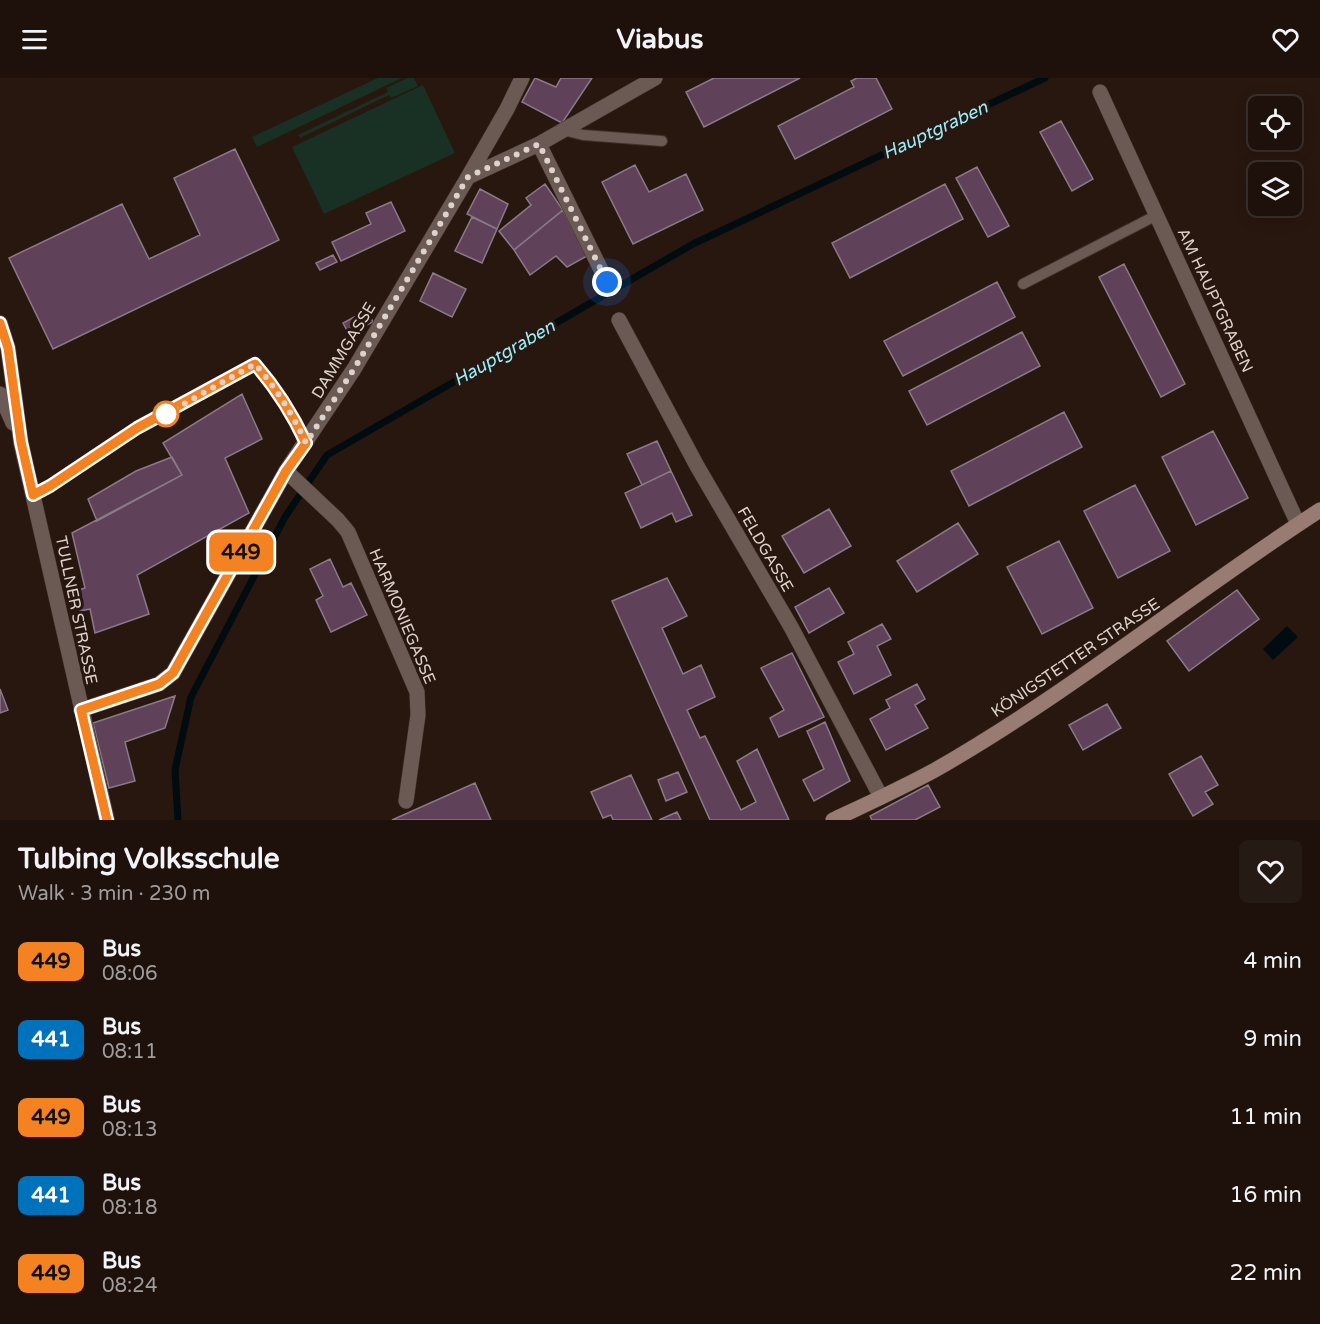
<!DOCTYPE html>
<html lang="en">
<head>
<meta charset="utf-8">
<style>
	:root { --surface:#1e110b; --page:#261a14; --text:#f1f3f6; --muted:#a19d9d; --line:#3c312c }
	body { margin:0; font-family:"Varela Round",sans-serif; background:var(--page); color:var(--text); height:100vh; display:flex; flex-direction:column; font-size:22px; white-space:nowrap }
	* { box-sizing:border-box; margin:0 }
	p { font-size:20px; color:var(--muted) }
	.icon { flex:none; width:33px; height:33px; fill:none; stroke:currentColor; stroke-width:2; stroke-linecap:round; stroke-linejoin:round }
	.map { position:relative; height:742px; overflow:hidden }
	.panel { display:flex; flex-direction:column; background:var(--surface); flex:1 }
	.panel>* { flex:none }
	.badge { padding:0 12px; border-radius:9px; font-size:21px; line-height:39px }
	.controls { position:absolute; left:1248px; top:18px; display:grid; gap:12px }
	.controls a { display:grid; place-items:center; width:54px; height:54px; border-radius:9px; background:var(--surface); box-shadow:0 3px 15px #0003,0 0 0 2px var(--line); font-size:30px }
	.you { position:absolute; width:30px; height:30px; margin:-15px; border:4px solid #fff; border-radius:50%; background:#1a73e8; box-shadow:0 0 0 9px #1a73e833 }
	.map>.badge { position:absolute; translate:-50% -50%; box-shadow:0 0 0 3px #fff }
	.round { display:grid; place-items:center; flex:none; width:63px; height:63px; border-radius:9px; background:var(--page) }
	.headline { display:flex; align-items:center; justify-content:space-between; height:102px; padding:0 18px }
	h1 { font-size:28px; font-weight:700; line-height:45px }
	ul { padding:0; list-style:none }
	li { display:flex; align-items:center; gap:18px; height:78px; padding:0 18px }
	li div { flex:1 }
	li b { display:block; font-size:22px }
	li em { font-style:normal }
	li .badge { min-width:66px; font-weight:700; text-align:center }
	header { display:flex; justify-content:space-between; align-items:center; height:78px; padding:0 18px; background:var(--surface); font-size:27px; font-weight:700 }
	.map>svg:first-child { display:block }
	.green { fill:#193025 }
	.water { fill:#000c10 }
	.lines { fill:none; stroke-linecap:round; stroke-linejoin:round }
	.stream { stroke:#000c10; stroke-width:7 }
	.building { fill:#5f425a; stroke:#8b7987; stroke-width:1.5 }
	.service-casing { stroke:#41312a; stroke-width:12 }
	.minor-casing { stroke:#41312a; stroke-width:16 }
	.tertiary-casing { stroke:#41312a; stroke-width:16 }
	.secondary-casing { stroke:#41312a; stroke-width:16 }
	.service { stroke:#6b5954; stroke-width:10 }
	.minor { stroke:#6b5954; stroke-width:15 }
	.tertiary { stroke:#6b5954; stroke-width:15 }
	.secondary { stroke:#987c74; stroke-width:15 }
	.line-casing { stroke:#fff; stroke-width:14 }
	.line { stroke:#f58220; stroke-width:9 }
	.walk { stroke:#ded2cd; stroke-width:6; stroke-dasharray:0 10.8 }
	.stop-dot { fill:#fff; stroke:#f58220; stroke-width:3 }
	.labels { text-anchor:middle; stroke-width:6; stroke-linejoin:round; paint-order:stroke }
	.street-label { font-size:16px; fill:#ded2cd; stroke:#28170f }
	.water-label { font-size:18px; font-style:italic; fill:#9aeffe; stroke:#28170f }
</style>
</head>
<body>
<header><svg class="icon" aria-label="menu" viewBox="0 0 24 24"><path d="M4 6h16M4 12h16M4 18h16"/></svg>Viabus<svg class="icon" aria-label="heart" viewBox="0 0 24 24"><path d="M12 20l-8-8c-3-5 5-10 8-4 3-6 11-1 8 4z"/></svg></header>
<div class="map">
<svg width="1320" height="742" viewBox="0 0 1320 742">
	<rect width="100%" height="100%" fill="#28170f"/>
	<!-- green -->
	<path class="green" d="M378,0H402L257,69L252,59Z
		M407,0H414L418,8L391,20L389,17L300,60L298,57L388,14L386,10Z
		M423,7L455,75L324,136L292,69Z"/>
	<!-- water -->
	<path class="water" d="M1287,548L1298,559L1273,582L1263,571Z"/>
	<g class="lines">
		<!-- stream -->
		<path class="stream" d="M178,742L175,692L191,619L285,439L327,377L693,166L1045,0"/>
	</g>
	<!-- building -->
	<path class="building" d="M535,0L556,9L561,0H592L562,45L522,24Z
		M714,0H800L704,49L686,14Z
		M857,0H876L892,31L795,81L778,48L854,9L851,3Z
		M1061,43L1093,101L1072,113L1040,54Z
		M235,71L279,162L53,271L9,180L122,126L149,181L200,157L174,100Z
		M635,87L649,114L686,96L703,132L633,166L602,104Z
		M977,89L1009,148L988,159L956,100Z
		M545,106L563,132L514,172L499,153L531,127L526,120Z
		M945,106L963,141L850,200L832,165Z
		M480,111L508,126L497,151L467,136Z
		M391,124L405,153L341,183L332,164L371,146L366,135Z
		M563,132L587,178L567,189L556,178L530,197L514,172Z
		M472,139L497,151L482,185L455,173Z
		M333,177L337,184L320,192L316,185Z
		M1124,186L1185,306L1161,319L1099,199Z
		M433,195L466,211L452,239L420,223Z
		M997,204L1015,239L903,298L884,263Z
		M367,232L373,244L349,256L343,245Z
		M1022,254L1040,288L927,347L909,313Z
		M242,316L262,361L225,380L249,435L137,497L149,536L95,555L90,531L80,533L75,513L85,510L72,455L182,397L163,365Z
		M1064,334L1082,369L969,428L951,393Z
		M1213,353L1248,420L1196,447L1162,379Z
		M657,363L671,393L642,407L627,376Z
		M172,379L182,397L97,443L88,421L136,393Z
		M671,393L692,437L676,444L672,435L641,450L625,415Z
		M1135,407L1170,473L1118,500L1084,433Z
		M829,431L851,468L804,495L782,458Z
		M958,445L978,476L917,514L897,483Z
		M1059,463L1093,530L1042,556L1007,489Z
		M330,481L343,509L351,505L367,537L331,554L316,522L323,518L310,491Z
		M667,500L687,538L662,550L683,596L701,587L715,619L687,632L700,660L705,658L741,732L756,724L737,683L757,671L789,742H710L612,523Z
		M829,510L844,535L809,555L795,529Z
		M1237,512L1259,541L1189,593L1167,563Z
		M882,546L891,561L877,568L891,597L854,616L838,584L854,576L848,564Z
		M792,575L824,639L779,659L770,640L784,632L761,590Z
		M917,606L925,621L915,627L928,650L886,672L870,641L890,630L886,622Z
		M0,611L8,632L0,635Z
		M175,618L165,650L125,664L135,703L109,710L93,645Z
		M1107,626L1121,650L1083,672L1069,647Z
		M825,644L850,703L814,723L803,702L824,691L807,653Z
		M1201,678L1218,707L1205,714L1213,726L1193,738L1169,696Z
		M678,694L687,714L666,723L658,702Z
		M631,697L652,742H613L611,737L603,740L591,714Z
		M475,705L491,742H392Z
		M928,707L940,729L915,742H872L870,738Z
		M677,734L681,742H659Z"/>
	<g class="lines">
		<defs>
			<path id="service" d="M563,52L583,57L662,63
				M1023,206L1157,137
				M33,417L50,408L137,350L255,286C277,310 292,335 306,365"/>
			<path id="minor" d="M1100,14L1298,446
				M539,66L607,204
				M468,99L539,66L655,0
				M619,242L697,388L791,549L881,719
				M286,393L338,442L348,454L417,614L418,637L406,723
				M81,632L159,606L173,595L286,393L354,291L468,99L507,31L522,0"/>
			<path id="tertiary" d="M0,245L8,270L21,365L107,742
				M0,316L13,345"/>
			<path id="secondary" d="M833,742C867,726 902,710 935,692C1070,615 1190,516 1320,432"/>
		</defs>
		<!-- service casing -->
		<use href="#service" class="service-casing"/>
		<!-- minor casing -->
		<use href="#minor" class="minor-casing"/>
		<!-- tertiary casing -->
		<use href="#tertiary" class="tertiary-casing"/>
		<!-- secondary casing -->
		<use href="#secondary" class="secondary-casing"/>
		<!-- service -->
		<use href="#service" class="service"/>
		<!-- minor -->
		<use href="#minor" class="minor"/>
		<!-- tertiary -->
		<use href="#tertiary" class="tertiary"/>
		<!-- secondary -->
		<use href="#secondary" class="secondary"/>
	</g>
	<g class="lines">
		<defs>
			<path id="line" d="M0,245L8,270L21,364L33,417L50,408L137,350L255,286C276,310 292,335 306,365L286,393L173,595L159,606L81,632L107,742"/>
		</defs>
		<!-- line casing -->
		<use href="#line" class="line-casing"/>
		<!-- line -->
		<use href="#line" class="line"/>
		<!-- walk -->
		<path class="walk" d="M166,336L255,286C276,310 292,335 306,365L354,291L468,99L539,66L607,204"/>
	</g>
	<!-- markers -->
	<circle class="stop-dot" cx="166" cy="336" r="12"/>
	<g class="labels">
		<!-- street labels -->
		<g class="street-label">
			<text transform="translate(1216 222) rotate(65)" y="6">AM HAUPTGRABEN</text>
			<text transform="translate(343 272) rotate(-59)" y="6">DAMMGASSE</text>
			<text transform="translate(766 471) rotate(60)" y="6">FELDGASSE</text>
			<text transform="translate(77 532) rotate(78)" y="6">TULLNER STRASSE</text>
			<text transform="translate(403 538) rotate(67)" y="6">HARMONIEGASSE</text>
			<text transform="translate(1075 579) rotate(-34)" y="6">KÖNIGSTETTER STRASSE</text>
		</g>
		<!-- water labels -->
		<g class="water-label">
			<text transform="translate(935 52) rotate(-25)" y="6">Hauptgraben</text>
			<text transform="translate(504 275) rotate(-30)" y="6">Hauptgraben</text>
		</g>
	</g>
</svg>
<div class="controls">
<a><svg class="icon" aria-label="locate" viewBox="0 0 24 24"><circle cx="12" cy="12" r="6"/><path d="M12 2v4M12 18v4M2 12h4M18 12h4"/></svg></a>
<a><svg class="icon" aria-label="layers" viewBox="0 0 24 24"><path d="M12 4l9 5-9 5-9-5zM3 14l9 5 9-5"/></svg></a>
</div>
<div class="you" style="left:607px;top:204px"></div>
<b class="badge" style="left:241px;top:474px;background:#f58220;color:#111">449</b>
</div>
<section class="panel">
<div class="headline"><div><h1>Tulbing Volksschule</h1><p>Walk · 3 min · 230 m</p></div><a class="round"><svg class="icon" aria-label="heart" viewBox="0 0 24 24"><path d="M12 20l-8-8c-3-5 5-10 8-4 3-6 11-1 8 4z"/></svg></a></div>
<ul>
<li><span class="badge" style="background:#f58220;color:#111">449</span><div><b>Bus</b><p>08:06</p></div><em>4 min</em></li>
<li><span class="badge" style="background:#0072bc;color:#fff">441</span><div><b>Bus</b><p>08:11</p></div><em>9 min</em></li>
<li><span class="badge" style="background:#f58220;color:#111">449</span><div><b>Bus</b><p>08:13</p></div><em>11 min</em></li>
<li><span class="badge" style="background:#0072bc;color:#fff">441</span><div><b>Bus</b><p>08:18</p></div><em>16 min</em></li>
<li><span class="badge" style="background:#f58220;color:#111">449</span><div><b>Bus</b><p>08:24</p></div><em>22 min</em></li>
</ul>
</section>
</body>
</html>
